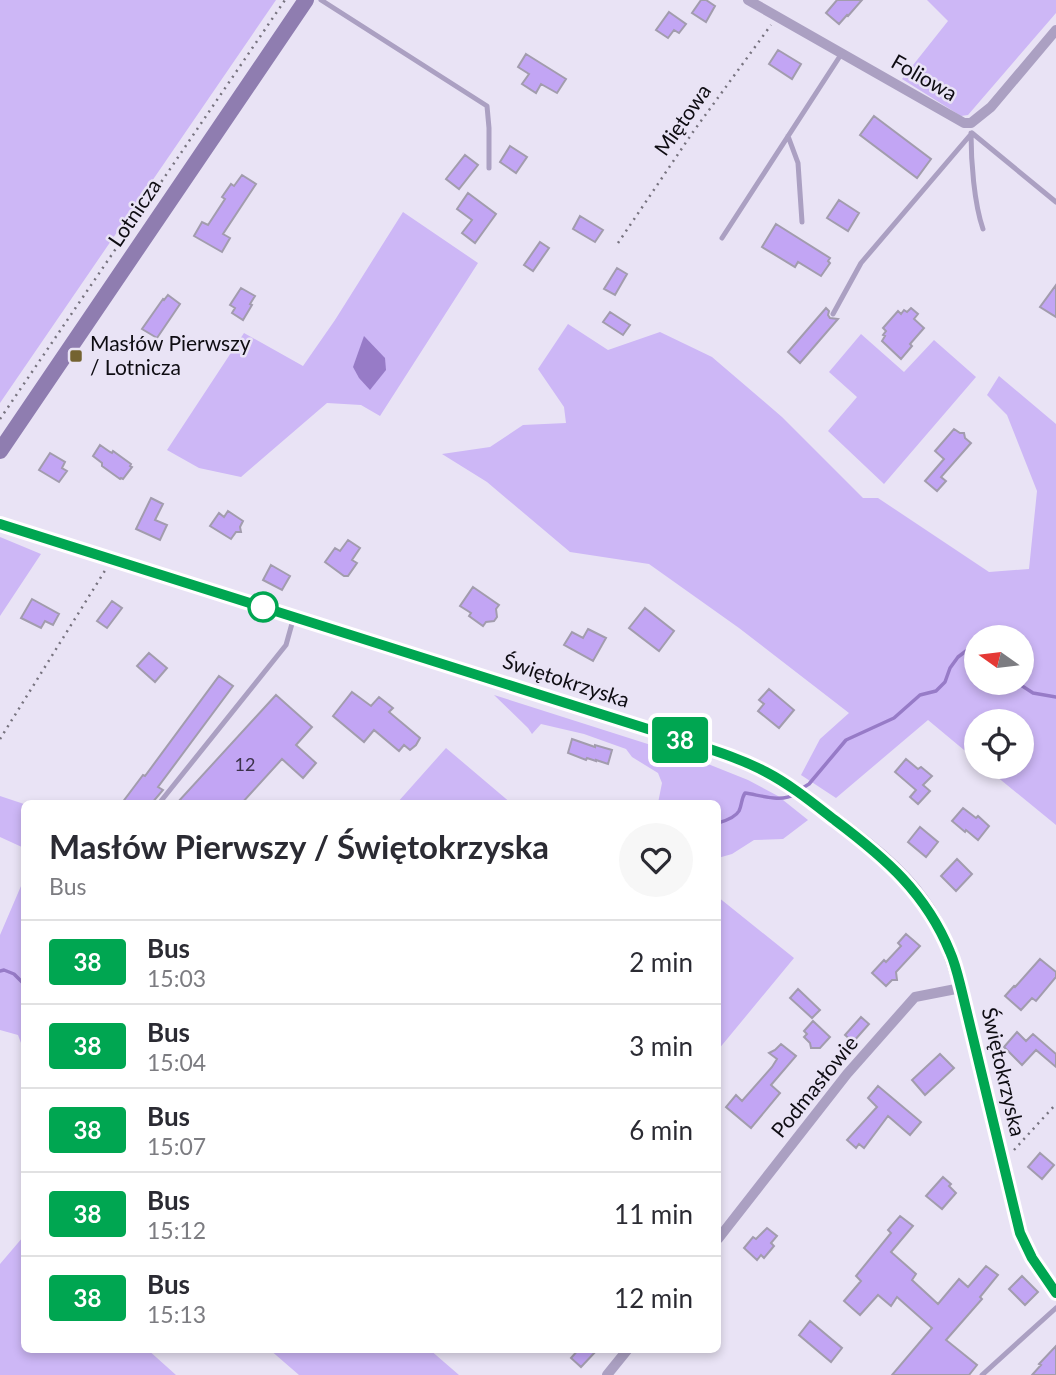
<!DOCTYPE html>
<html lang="en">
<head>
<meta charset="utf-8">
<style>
	:root { --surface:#fff; --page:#f7f7f7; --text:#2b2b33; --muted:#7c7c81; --line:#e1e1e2 }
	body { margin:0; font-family:Lato,sans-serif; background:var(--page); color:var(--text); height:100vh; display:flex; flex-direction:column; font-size:26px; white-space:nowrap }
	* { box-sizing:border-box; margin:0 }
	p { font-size:23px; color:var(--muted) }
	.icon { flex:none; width:38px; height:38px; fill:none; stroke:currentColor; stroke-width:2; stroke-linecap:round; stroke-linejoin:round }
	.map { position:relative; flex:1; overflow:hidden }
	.details { position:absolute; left:21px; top:800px; width:700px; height:553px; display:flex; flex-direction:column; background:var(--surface); border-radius:10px; box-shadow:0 4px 10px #0003 }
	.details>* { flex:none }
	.badge { padding:0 14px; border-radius:5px; font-size:24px; line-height:46px }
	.needle { width:46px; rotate:284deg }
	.tools { position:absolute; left:964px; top:625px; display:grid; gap:14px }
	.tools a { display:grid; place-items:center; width:70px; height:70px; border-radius:50%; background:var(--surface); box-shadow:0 4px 10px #0003; font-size:35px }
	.map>.badge { position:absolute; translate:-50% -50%; box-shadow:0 0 0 4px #fff }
	.round { display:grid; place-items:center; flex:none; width:74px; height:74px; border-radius:37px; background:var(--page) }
	.head { display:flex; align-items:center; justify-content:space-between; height:119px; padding:0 28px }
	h1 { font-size:33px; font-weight:700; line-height:52px }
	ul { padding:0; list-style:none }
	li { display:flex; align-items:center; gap:21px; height:84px; padding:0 28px; border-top:2px solid var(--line) }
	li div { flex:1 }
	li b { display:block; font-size:26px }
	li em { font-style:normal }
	li .badge { min-width:77px; font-weight:700; text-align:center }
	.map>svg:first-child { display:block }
	.green { fill:#cdb7f6; fill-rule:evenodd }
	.water { fill:#977bc7 }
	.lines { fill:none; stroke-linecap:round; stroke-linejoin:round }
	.stream { stroke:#977bc7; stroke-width:3.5 }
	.building { fill:#c2a5f4; stroke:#a29cad; stroke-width:2 }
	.path { stroke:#77737f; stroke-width:2.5; stroke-dasharray:2 5; stroke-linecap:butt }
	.service { stroke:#aba0c2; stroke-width:5 }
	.minor { stroke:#aba0c2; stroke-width:10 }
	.tertiary { stroke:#aba0c2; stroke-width:14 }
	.secondary { stroke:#8f7db0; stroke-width:16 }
	.line-casing { stroke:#fff; stroke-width:16 }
	.line { stroke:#00a651; stroke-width:10 }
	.poi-dot { fill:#746331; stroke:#e9e3f5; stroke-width:2.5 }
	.stop-dot { fill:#fff; stroke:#00a651; stroke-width:3.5 }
	.labels { text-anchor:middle; stroke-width:5; stroke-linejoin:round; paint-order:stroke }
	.number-label { font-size:18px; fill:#3b324a }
	.street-label { font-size:21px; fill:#0e0c12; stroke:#e9e3f5 }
	.poi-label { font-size:21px; fill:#0e0c12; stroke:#e9e3f5; text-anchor:start }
</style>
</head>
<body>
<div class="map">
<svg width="1056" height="1375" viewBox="0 0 1056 1375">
	<rect width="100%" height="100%" fill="#e9e3f5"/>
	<!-- green -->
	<path class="green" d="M0,0H276L0,403Z
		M927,0H1056V13L968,115L961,116L902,79L948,21Z
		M403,212L478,263L380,416L361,405L327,403L241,477L199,468L167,450L244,333L303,366L335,320Z
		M568,324L608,350L660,332L712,357L782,417L863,498H878L989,572L1029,569L1037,491L1007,415L987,395L999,376L1056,424V825L985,767L1022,766V721H976V760L928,720L836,798L801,775L820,739L849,713L739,628L649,564L570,552L487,482L442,454L490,447L523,425L566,423L564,407L538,369ZM976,637H1022V682H976Z
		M861,334L904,372L934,340L976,377L884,484L828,431L857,397L829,372Z
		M0,537L41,554L0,616Z
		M494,695L698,760L748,780L778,796L808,820L783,839L754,840L732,854L718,858V803H658L662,783L658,773L632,757L626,749L584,734L541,724L532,734L528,728Z
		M446,748L511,803H397Z
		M0,796L24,804V848L0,837Z
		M24,879V1047L21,1043L18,1035L0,1030V935Z
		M718,897L794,958L718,1050Z
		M23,1237L24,1238V1349H147L176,1375H0V1264Z
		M269,1349H429L459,1375H299Z"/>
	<!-- water -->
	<path class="water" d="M364,336L385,358L386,370L370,390L359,378L353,367Z"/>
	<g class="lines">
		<!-- stream -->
		<path class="stream" d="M1016,682L1033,693L1056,697
			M801,789L809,784L846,740L894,718L920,695L936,691L945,682L950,668L958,657L966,651L976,650
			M718,823C725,821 735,818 739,811C742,805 741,799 745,793C760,795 781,803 795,794
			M0,971L4,970L14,974L24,984"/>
	</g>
	<!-- building -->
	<path class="building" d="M701,0H706L715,6L706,22L692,13Z
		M837,0H862L848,16L847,15L839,24L826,13Z
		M669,12L686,24L679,33L674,30L668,38L656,30Z
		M778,50L801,64L792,79L769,64Z
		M526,54L566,79L557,93L541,84L536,93L522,84L529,74L518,67Z
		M874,116L931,159L917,178L860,135Z
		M510,146L527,157L516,173L500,162Z
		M465,155L478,165L459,189L446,179Z
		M242,175L256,184L223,234L230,238L222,252L194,236L202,222L208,225L225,199L222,197L231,184L234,186Z
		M468,193L496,214L475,243L462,233L472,220L457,209Z
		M839,200L859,213L848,231L827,218Z
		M580,216L603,230L595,242L573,229Z
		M776,224L830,258L828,261L830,263L821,276L798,262L795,267L762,247Z
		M540,242L549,248L533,271L524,265Z
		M617,268L627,274L615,295L604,289Z
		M1056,285V317L1040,307Z
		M241,288L255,296L250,304L252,305L243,320L232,313L235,308L230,305Z
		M168,295L180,304L157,338L142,329L163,299L164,300Z
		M826,308L829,311L828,315L830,318L838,319L800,363L788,352Z
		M911,308L918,314L914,319L924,328L910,344L912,346L901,359L882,341L885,336L883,335L886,331L883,328L898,311L901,314L904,310L907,312Z
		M610,312L630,325L623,335L603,322Z
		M954,429L960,433H964L965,438L971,443L941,477L946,481L937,491L925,481L944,459L935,451Z
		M100,445L110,452L112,453L113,451L131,464L130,466L132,467L123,479L121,478L120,479L102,466V463L93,456Z
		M50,453L65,462L62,468L67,471L59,482L39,470Z
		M151,498L163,504L155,520L167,525L160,540L136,529Z
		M228,511L243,521L240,527L241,532H236L231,539L210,526L219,513L224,517Z
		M348,540L360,548L352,560L357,563L348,576H344L325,562L335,548L340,551Z
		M271,565L290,576L282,590L263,580Z
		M473,587L499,605L496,609L497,617L494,621L486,622L483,626L469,616L471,613L460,606Z
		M32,599L59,614L53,625L45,621L41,628L21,618Z
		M112,601L122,608L107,628L97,621Z
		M645,608L674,631L659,651L629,628Z
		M588,629L606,638L593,661L564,645L572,632L583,638Z
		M149,653L167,668L155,682L137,666Z
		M219,676L233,686L158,787L163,790L152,803H122L143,775L145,776Z
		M769,689L794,710L779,728L758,711L764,704L759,700Z
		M352,692L371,706L379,697L393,708L389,712L420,738L416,745L410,750L404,745L399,751L374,730L364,742L333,716Z
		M276,695L312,727L296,745L316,763L303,778L282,759L242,803H177Z
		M572,739L595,747V745L612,750L608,764L596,760V761L587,758L586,760L568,753Z
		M906,759L918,769L921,767L932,776L923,785L930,791L918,804L910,797L916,790L895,772Z
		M963,808L976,818L978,816L989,826L978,840L966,830L965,832L952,821Z
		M920,827L938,842L926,857L908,842Z
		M957,859L972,874L956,891L941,876Z
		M906,934L920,946L896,972L897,980H892L886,986L872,973L884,960L886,962L901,946L898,943Z
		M1040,959L1056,972V977L1036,1001L1032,998L1021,1010L1005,996L1014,986L1015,987Z
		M798,989L820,1010L812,1018L790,998Z
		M861,1017L869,1024L853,1042L845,1035Z
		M813,1021L830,1037L820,1048H811L810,1043L804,1037L807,1034L804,1031Z
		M1017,1032L1026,1041L1033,1034L1056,1054V1067L1036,1050L1022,1065L1004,1047Z
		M781,1044L796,1056L771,1085L780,1093L751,1128L726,1107L736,1095L742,1101L772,1067L777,1059L769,1053L775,1050Z
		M940,1054L954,1068L925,1095L912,1080Z
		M878,1086L921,1122L910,1135L888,1116L864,1148L859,1144L856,1148L847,1140L877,1107L868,1098Z
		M1040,1153L1054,1165L1042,1179L1028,1167Z
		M943,1177L951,1184L949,1186L956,1193L942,1209L926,1196Z
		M900,1216L913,1226L891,1252L916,1274L912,1280L938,1304L959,1279L968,1287L986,1266L998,1275L980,1297L982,1299L946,1340L977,1365L969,1375H892L932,1328L897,1297L891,1306L878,1295L860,1315L844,1301L861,1281L856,1276L891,1233L888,1230Z
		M767,1228L777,1236L771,1243L774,1246L764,1258L761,1255L757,1260L744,1248L753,1237L756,1239Z
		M1022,1276L1038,1292L1025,1305L1009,1289Z
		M810,1321L842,1348L831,1362L799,1335Z
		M1056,1346V1375H1032L1041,1365L1039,1364Z
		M579,1349H598L581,1367L571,1358Z"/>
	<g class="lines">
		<!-- path -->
		<path class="path" d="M618,243L693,132L771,25
			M0,419L285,0
			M0,739L106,569
			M1014,1150L1056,1104"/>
		<!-- service -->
		<path class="service" d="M321,0L487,106L489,128V168
			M971,133C971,161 974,203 983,229
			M788,136L798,163L802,222
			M722,238L842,53
			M833,314L861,263L972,133L1056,202
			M161,801L286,645L293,620
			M982,1375L1056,1308"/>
		<!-- minor -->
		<path class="minor" d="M748,0L964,123H971L991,107L1056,30
			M718,1239L847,1074L915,997L961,988
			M607,1375L628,1349"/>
		<!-- tertiary -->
		<path class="tertiary" d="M0,524L671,736C702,747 736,756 766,772C787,783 808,799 828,814C861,839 898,866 922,900C942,927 952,957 961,988L1020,1233L1032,1257L1056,1293"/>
		<!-- secondary -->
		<path class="secondary" d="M0,451L306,0"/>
	</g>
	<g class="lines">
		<defs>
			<path id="line" d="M0,524L670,736C702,747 736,756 766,772C791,785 814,804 836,821C885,858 926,893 950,952C955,963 958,976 961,988L1020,1233L1032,1258L1056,1293"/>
		</defs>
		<!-- line casing -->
		<use href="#line" class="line-casing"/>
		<!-- line -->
		<use href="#line" class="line"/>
	</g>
	<!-- markers -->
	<rect class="poi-dot" x="69" y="349" width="14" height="14" rx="3.5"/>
	<circle class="stop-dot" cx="263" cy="607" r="14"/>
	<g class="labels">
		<!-- number labels -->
		<g class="number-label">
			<text x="245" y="771">12</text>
		</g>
		<!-- street labels -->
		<g class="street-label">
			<text transform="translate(924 78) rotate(30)" y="7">Foliowa</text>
			<text transform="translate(683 120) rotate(-55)" y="7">Miętowa</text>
			<text transform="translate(135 213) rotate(-56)" y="7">Lotnicza</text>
			<text transform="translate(566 681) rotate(18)" y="7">Świętokrzyska</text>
			<text transform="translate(1003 1072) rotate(77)" y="7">Świętokrzyska</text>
			<text transform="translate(815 1087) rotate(-51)" y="7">Podmasłowie</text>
		</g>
		<!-- poi labels -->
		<g class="poi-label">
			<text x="90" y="351">Masłów Pierwszy<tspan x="90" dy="24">/ Lotnicza</tspan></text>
		</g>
	</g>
</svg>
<div class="tools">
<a><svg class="needle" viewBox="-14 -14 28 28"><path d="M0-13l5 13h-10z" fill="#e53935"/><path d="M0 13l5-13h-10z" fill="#7c7c81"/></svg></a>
<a><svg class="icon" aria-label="locate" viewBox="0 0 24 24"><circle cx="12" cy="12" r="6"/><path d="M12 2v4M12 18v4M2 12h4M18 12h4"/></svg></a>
</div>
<b class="badge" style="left:680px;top:740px;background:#00a651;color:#fff">38</b>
<section class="details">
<div class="head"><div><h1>Masłów Pierwszy / Świętokrzyska</h1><p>Bus</p></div><a class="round"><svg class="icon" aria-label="heart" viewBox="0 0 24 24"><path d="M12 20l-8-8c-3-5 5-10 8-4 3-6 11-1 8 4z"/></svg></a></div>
<ul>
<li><span class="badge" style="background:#00a651;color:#fff">38</span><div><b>Bus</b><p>15:03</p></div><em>2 min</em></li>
<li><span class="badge" style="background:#00a651;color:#fff">38</span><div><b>Bus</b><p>15:04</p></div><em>3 min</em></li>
<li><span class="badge" style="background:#00a651;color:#fff">38</span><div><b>Bus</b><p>15:07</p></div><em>6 min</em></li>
<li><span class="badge" style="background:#00a651;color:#fff">38</span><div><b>Bus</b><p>15:12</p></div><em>11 min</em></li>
<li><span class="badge" style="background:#00a651;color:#fff">38</span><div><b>Bus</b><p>15:13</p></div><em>12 min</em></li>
</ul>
</section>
</div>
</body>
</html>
